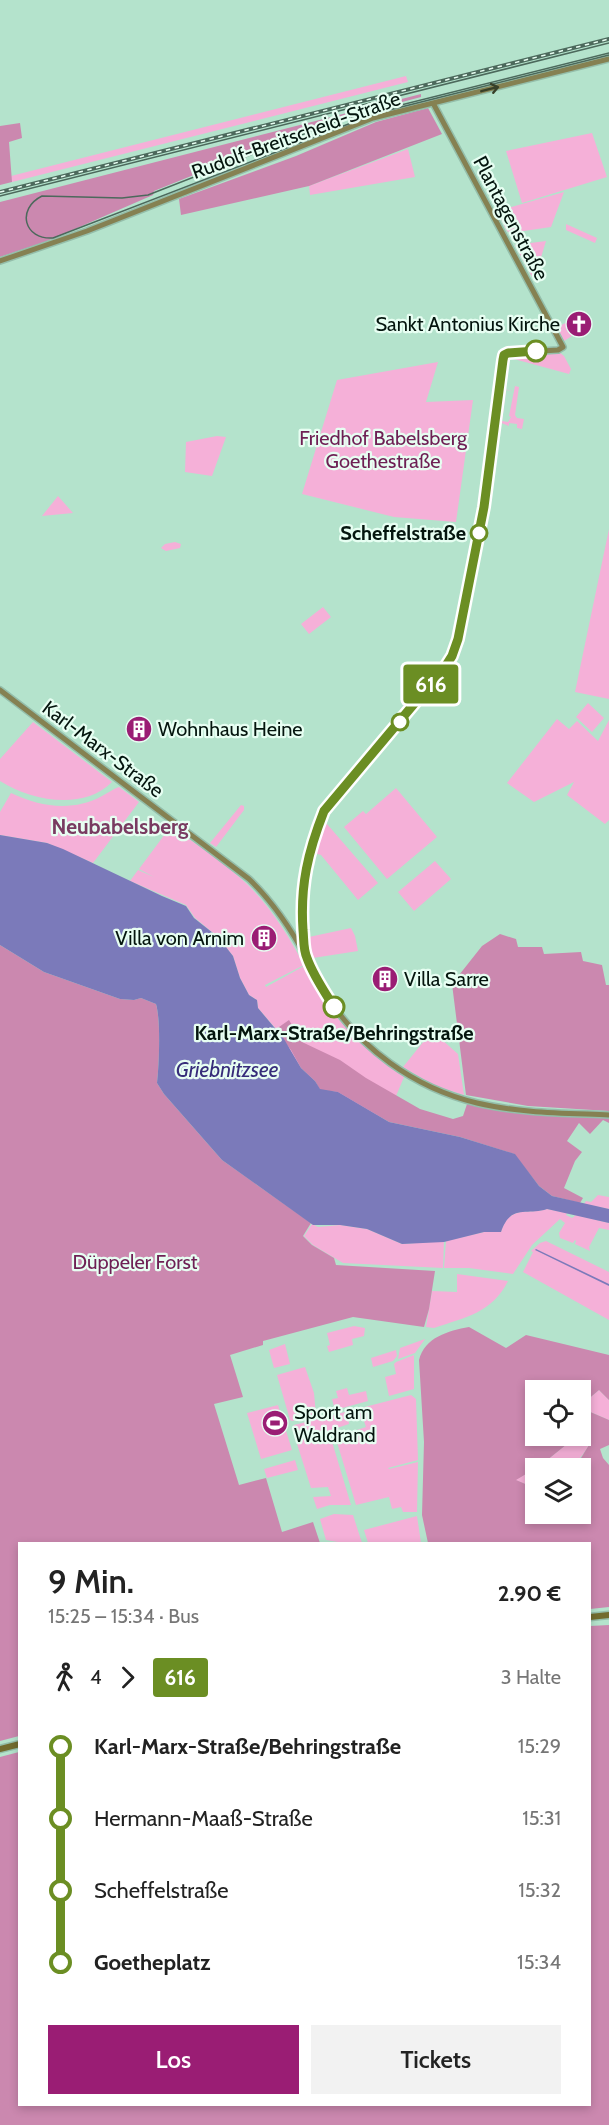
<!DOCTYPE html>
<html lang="de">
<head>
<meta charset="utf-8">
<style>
	:root { --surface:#fff; --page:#f2f2f2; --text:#222; --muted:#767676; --accent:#9a1d74 }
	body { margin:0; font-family:Cabin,sans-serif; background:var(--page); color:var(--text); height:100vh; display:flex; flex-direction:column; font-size:22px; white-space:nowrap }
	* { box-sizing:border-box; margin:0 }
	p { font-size:20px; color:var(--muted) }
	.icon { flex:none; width:33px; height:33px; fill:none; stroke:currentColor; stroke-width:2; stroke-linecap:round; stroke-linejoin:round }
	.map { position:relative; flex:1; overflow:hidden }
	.drawer { position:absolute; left:18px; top:1542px; width:573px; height:564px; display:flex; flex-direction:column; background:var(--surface); border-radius:0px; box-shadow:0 3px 9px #0003 }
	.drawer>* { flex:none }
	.badge { padding:0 12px; border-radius:4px; font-size:21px; line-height:39px }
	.controls { position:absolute; left:525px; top:1380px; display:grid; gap:12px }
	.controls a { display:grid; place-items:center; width:66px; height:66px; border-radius:0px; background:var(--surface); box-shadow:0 3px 9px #0003; font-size:30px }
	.map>.badge { position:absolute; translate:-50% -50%; box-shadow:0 0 0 3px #fff }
	.legs { display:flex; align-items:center; gap:9px; height:66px; padding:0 30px; font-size:20px }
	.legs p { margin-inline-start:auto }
	.overview { display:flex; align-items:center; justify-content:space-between; height:102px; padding:0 30px }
	h1 { font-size:33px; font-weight:600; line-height:45px }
	.button { display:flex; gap:12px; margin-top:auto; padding:12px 30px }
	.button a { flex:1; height:69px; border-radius:0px; background:var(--accent); color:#fff; font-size:24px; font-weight:600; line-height:69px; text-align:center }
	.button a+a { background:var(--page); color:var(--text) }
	ul { padding:0 30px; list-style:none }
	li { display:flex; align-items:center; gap:21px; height:72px; font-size:22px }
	li i { display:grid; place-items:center; width:9px; height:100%; margin:0 8px; background:currentColor }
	li i::after { content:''; width:15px; height:15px; margin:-8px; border:4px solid; border-radius:50%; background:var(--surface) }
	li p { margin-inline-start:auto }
	li:first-child i { background:linear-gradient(#0000 50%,currentColor 0) }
	li:last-child i { background:linear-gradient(currentColor 50%,#0000 0) }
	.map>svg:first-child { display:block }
	.green { fill:#f5b0d8 }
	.forest { fill:#cb88af; fill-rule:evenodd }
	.water { fill:#7b7aba }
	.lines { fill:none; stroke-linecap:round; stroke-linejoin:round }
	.secondary-casing { stroke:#94beaa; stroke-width:8 }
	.primary-casing { stroke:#94beaa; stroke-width:9 }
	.secondary { stroke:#858152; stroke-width:5 }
	.primary { stroke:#726c2f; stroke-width:6 }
	.tram { stroke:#4c695c; stroke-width:1.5 }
	.rail-casing { stroke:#4c695c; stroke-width:4 }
	.rail { stroke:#e7fef2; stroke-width:1.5; stroke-dasharray:4.5; stroke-linecap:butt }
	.oneway { stroke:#384029 }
	.line-1-casing { stroke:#fff; stroke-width:14 }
	.line-1 { stroke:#6b8e23; stroke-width:9 }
	.stop-1-dot { fill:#fff; stroke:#6b8e23; stroke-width:3 }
	.labels { text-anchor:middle; stroke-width:4.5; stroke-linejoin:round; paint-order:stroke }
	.street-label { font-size:20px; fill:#04150e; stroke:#e7fef2 }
	.poi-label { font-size:20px; fill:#04150e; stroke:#e7fef2; text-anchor:start }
	.park-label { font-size:20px; fill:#6e1f54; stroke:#e7fef2 }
	.stop-label { font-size:20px; font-weight:bold; fill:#04150e; stroke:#e7fef2; text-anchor:end }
	.neighbourhood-label { font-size:21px; font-weight:bold; fill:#793b61; stroke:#e7fef2 }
	.water-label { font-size:21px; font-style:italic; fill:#372d7a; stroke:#e7fef2 }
</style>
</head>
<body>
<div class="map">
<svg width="609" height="2125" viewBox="0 0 609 2125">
	<rect width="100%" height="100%" fill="#b4e3cc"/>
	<!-- green -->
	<path class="green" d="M406,76L408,82L12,182L11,176Z
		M592,133L607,177L522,203L506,151Z
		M408,149L415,177L310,195L309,186Z
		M564,192L551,227L510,233L507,231L497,211Z
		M566,224L597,238L595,243L566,230Z
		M546,241L535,277H532L515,245Z
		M572,320V336L564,341L557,327Z
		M559,352L564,356L571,369L569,374L514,359V357Z
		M438,362L426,402L473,400L456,522L394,517L302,494L337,380Z
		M515,386L519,387L515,415L517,418L524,419L522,429L517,428V424L509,423V426L499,422L501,406H504L502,421L508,422L511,417L509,416L514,391L506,390L504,405H501L503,389L514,391Z
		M217,436L226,437L212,476L185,472L186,442Z
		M58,496L73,513L42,516Z
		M609,529V699L575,692Z
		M175,542L181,544L180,548L166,551L161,548L165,544Z
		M323,607L331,617L309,634L301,624Z
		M588,703L604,718L592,732L576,717Z
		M557,719L569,729L577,721L598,741L609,720V820L605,824L567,795L574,782L534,802L507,783Z
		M33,722L112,782C83,811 32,801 0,781V759Z
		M119,787L139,802L93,863L47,843L0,835V812L11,793C40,807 73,812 102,796C108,793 113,789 119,787Z
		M396,788L437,837L387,879L344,827L363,811L366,814Z
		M241,805L244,806V810L216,847L210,843Z
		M327,824L378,883L358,900L321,855L314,853L324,825Z
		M171,826C197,845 225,863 248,885C271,908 289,936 304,965L265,985L266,987L304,966C327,1013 362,1049 404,1077L386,1120L315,1081L301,1068L278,1033L281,1030L279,1027L276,1029L258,1008L257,1000L249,995L240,978L233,956L218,937L195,918L186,905L130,881L138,870L154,877L139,869Z
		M435,861L451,879L414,911L398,892Z
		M351,928L355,936L358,951L313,958L309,937Z
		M432,1031L458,1054L464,1095L433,1085L403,1067Z
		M598,1195L609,1197V1209L584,1204L586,1201L591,1202Z
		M547,1209L567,1213L566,1215L572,1218L576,1215L609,1223V1230L599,1228L589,1247L590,1251L575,1244L576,1241L575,1240L573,1243L560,1238L559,1233L565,1223L560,1219L532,1245L513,1274L469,1268H444L446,1241L484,1232H501C509,1204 529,1215 547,1209Z
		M312,1224L318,1227L340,1225L367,1229L402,1244L444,1241L443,1268L343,1263L313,1245L304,1236Z
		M546,1241L609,1272V1320L523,1272L533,1252L531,1251L540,1243Z
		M457,1274L508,1281C492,1313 466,1317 434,1328L426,1327L432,1291L457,1292Z
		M354,1326L365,1328L364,1336L352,1339L353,1345L329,1352L327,1346L330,1345L327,1333Z
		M425,1339L415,1353L398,1359L400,1348Z
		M285,1344L290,1364L274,1368L269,1350Z
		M396,1350L397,1356L393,1361L373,1367L371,1358Z
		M414,1355V1389L389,1396L385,1377L396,1374L394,1364L396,1362Z
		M305,1367L314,1393L316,1415L292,1421L290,1420L277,1375Z
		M347,1388L349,1395L366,1391L368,1401L335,1410L332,1399L338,1398L336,1391Z
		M599,1390L609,1400V1420L581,1408L586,1401Z
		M411,1395L416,1399L418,1460L388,1468L389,1469L418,1462L417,1512H403L401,1507L392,1509L389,1497L356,1505L336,1439L338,1436L366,1427L364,1421L366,1418L355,1421L354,1412L357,1409Z
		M278,1405L292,1450L261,1459L247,1413Z
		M345,1412L348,1415L349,1424L337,1428L330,1435L351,1505H330L317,1509L313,1497L331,1496L328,1487L311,1488L292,1428L294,1425Z
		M577,1436L589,1445C574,1471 563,1468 536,1468L535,1483L530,1486L515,1480L541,1465Z
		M295,1460L298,1470L267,1478L264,1469Z
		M334,1514L353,1515L362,1543H344L326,1540L320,1519Z
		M417,1516L421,1543H368L364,1530Z"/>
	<!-- forest -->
	<path class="forest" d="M421,94V97L323,123L154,191L153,195L45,242L0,257V202Z
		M428,108L442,134L309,186L181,215L179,199L296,156L376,122Z
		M20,123L22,138L9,142L12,182L0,185V126Z
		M500,934L516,939L518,947H542L544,954L581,952L583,961L602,965L606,985H609V1111L528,1106L466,1095L452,984L482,946Z
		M0,945L44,972L120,999L134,1000L141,998L156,1004C161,1021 159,1066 157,1083L164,1094L222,1160L311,1223L303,1236L312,1245L334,1258L336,1265L435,1271L429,1309L424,1327L353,1317L263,1341V1345L230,1355L243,1397L214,1404L239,1485L266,1478L282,1532L313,1522L320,1543L20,1544L19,1736L0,1741Z
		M289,1020L302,1042L340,1060L366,1078L420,1109L453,1119L463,1116L467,1104L527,1114L609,1118V1123L603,1120L590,1134L579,1123L567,1141L582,1152L575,1161L564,1188L583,1198L580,1203L552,1196L539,1186L514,1154L460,1137L389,1122L338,1092L320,1090L315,1081L301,1068L291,1050L278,1033L281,1030L279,1027Z
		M469,1327L506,1348L526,1335L609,1355V1400L599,1390L586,1401L581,1408L609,1420V1445L600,1449L603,1458L609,1465V1607L590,1609V1544L428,1543L422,1515L424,1442L419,1360C425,1337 448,1331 469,1327ZM536,1390H580L579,1436L589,1445L581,1458L566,1468H580V1514H536L535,1483L530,1486L516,1480L541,1465L577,1436H536Z
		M609,1625V2125H0V1757L19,1752L20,2104H590V1626Z"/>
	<!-- water -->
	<path class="water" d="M0,835L47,843L63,849L162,896L186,906L194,918L218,937L233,956L240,978L249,995L257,1000L258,1008L284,1039L301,1068L315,1081L320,1089L338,1092L389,1122L460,1137L515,1154L539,1186L552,1196L609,1209V1223L547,1209C527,1216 511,1203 501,1232H484L444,1242L402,1244L367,1229L340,1225H313L222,1160L164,1094L157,1083C159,1066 161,1020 156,1004L141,998L134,1000L120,999L44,972L0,945Z
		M536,1249L609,1284V1286L535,1250Z"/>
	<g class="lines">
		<defs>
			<path id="secondary" d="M0,261L87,231L373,118L609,59
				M0,690L249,879C272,901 291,929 306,957C313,969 318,981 325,993C359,1048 414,1088 477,1103C519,1113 565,1113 609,1115
				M306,957C296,904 305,859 324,811L445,667L452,656L458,639L484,507L504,355L508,353L558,350L563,347L433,103"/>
			<path id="primary" d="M590,1617L609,1615
				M0,1749L20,1744"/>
		</defs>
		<!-- secondary casing -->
		<use href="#secondary" class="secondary-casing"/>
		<!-- primary casing -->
		<use href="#primary" class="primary-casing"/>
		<!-- secondary -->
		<use href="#secondary" class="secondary"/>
		<!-- primary -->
		<use href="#primary" class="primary"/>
		<!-- tram -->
		<path class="tram" d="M609,53L337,121L148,195L122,198L42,196C16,209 24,240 53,238L377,113L609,55
			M0,196L609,43"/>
		<defs>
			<path id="rail" d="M0,192L609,39"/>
		</defs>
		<!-- rail casing -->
		<use href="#rail" class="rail-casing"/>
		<!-- rail -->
		<use href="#rail" class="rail"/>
	</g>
	<!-- one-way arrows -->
	<defs><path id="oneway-shaft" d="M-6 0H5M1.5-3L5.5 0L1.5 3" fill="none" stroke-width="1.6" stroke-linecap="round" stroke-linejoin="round" transform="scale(1.5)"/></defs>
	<use class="oneway" href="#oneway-shaft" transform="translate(490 89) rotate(-14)"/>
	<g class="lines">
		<defs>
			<path id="line-1" d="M334,1007C324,991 313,975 307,958C303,949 304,939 303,930C300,885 308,852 324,811L445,667L452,656L458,639L484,507L503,360L504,355L508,353L536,351"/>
		</defs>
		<!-- line-1 casing -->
		<use href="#line-1" class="line-1-casing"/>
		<!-- line-1 -->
		<use href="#line-1" class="line-1"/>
	</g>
	<!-- icons -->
	<defs>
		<symbol id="church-disc" viewBox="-11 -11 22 22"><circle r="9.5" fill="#9a1d74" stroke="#e7fef2"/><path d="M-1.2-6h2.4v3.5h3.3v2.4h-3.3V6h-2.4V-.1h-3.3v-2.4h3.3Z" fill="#fff"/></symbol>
		<symbol id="building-disc" viewBox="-11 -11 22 22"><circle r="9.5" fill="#9a1d74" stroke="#e7fef2"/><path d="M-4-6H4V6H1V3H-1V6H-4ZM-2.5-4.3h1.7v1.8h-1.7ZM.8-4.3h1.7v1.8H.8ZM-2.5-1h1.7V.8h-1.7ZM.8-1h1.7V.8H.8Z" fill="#fff"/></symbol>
		<symbol id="stadium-disc" viewBox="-11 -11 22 22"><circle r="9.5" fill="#9a1d74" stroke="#e7fef2"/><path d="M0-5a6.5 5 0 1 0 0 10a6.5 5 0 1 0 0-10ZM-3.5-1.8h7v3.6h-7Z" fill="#fff"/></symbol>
	</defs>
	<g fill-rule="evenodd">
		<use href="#church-disc" x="564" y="309" width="30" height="30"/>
		<use href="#building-disc" x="124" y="714" width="30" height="30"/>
		<use href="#building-disc" x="249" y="923" width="30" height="30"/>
		<use href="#building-disc" x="370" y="964" width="30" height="30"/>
		<use href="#stadium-disc" x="260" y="1408" width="30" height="30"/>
	</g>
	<!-- markers -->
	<g class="stop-1-dot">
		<circle cx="536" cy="351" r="10"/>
		<circle cx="479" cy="533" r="8"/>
		<circle cx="400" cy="722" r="8"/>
		<circle cx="334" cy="1007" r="10"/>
	</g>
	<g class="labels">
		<!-- street labels -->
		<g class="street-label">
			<text transform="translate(296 135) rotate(-20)" y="7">Rudolf-Breitscheid-Straße</text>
			<text transform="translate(511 218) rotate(62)" y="7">Plantagenstraße</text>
			<text transform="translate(103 749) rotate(37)" y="7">Karl-Marx-Straße</text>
		</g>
		<!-- poi labels -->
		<g class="poi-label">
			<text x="560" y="331" text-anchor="end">Sankt Antonius Kirche</text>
			<text x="158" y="736">Wohnhaus Heine</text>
			<text x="244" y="945" text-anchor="end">Villa von Arnim</text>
			<text x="404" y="986">Villa Sarre</text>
			<text x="294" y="1419">Sport am<tspan x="294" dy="23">Waldrand</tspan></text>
		</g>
		<!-- park labels -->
		<g class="park-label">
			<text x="383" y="445">Friedhof Babelsberg<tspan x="383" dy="23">Goethestraße</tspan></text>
			<text x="135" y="1269">Düppeler Forst</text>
		</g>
		<!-- stop labels -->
		<g class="stop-label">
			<text x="466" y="540">Scheffelstraße</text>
			<text x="334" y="1040" text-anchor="middle">Karl-Marx-Straße/Behringstraße</text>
		</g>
		<!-- neighbourhood labels -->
		<g class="neighbourhood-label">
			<text x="120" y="834">Neubabelsberg</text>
		</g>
		<!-- water labels -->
		<g class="water-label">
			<text x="227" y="1077">Griebnitzsee</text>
		</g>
	</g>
</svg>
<div class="controls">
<a><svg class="icon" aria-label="locate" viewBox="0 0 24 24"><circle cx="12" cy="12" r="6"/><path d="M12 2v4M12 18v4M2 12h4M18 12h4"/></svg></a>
<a><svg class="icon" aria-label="layers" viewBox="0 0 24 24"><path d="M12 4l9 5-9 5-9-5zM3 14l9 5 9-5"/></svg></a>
</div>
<b class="badge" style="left:431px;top:684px;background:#6b8e23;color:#fff">616</b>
<section class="drawer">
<div class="overview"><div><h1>9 Min.</h1><p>15:25 – 15:34 · Bus</p></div><b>2.90 €</b></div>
<div class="legs"><svg class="icon" aria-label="walk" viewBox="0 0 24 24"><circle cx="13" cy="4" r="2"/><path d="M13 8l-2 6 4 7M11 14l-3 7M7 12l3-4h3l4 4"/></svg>4<svg class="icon" aria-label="forward" viewBox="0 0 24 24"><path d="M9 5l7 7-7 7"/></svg><b class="badge" style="background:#6b8e23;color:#fff">616</b><p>3 Halte</p></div>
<ul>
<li><i style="color:#6b8e23"></i><b>Karl-Marx-Straße/Behringstraße</b><p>15:29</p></li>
<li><i style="color:#6b8e23"></i><span>Hermann-Maaß-Straße</span><p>15:31</p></li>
<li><i style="color:#6b8e23"></i><span>Scheffelstraße</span><p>15:32</p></li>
<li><i style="color:#6b8e23"></i><b>Goetheplatz</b><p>15:34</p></li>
</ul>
<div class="button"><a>Los</a><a>Tickets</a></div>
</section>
</div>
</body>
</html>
